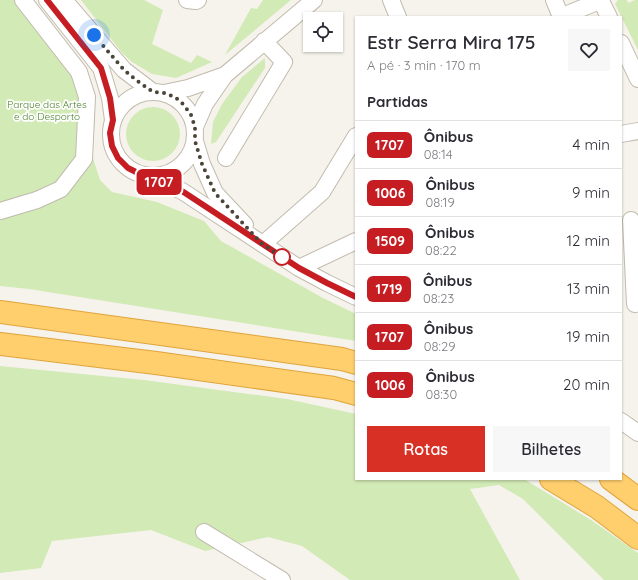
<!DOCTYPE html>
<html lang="pt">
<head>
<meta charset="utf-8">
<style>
	:root { --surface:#fff; --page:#f7f7f7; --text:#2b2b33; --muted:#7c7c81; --line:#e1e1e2; --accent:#d93025 }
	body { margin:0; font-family:Quicksand,sans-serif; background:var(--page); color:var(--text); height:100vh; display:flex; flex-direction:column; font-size:15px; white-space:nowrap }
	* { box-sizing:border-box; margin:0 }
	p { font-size:13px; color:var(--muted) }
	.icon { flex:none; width:22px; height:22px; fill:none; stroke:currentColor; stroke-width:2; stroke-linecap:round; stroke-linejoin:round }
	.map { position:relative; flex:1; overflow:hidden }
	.panel { position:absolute; left:355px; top:16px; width:267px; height:464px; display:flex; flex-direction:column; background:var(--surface); border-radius:0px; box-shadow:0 1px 3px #0004 }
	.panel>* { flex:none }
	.badge { padding:0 8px; border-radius:6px; font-size:14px; line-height:26px }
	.controls { position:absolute; left:303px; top:12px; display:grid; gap:8px }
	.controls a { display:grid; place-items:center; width:40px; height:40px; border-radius:0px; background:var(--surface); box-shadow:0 1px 3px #0004; font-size:20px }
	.you { position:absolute; width:20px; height:20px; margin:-10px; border:3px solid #fff; border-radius:50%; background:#1a73e8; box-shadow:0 0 0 6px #1a73e833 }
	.map>.badge { position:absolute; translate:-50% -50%; box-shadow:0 0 0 2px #fff }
	h2 { padding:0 12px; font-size:15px; line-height:36px }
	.round { display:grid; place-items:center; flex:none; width:42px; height:42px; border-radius:0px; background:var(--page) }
	.overview { display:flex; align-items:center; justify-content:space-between; height:68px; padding:0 12px }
	h1 { font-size:19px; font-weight:600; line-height:30px }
	.cta { display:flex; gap:8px; margin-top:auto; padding:8px 12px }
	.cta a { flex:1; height:46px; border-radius:0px; background:var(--accent); color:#fff; font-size:16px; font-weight:600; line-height:46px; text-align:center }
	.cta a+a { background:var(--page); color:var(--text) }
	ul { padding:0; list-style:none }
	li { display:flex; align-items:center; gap:12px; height:48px; padding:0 12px; border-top:1px solid var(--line) }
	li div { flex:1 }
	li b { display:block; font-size:15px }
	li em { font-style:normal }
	li .badge { min-width:44px; font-weight:700; text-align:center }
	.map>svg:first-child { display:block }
	.green { fill:#d2eab5 }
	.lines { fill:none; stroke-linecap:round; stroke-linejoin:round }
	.minor-casing { stroke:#c2bbae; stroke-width:18 }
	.highway-casing { stroke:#e0a43c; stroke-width:24 }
	.minor { stroke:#fff; stroke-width:16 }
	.highway { stroke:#ffcf6e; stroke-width:22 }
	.line-casing { stroke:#fff; stroke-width:9 }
	.line { stroke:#c61d23; stroke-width:6 }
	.walk { stroke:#4b4439; stroke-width:4; stroke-dasharray:0 7.2 }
	.stop-dot { fill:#fff; stroke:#c61d23; stroke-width:2 }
	.labels { text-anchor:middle; stroke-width:3.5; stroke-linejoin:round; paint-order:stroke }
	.park-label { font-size:10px; fill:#4a7f2a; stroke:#fff }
</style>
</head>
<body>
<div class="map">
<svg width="638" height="580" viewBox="0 0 638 580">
	<rect width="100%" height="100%" fill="#f6f3ec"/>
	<!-- green -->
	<path class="green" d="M0,0H30L93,96L95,118L92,155L100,180L112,192L157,202L204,221L221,241L323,298L356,314V341L29,289L0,286Z
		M81,0H144L163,10L152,44L191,63L197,55L212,62L176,78L152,74L132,62L122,53Z
		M263,0H291L225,55L251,8L257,9Z
		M618,0H627L628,3L635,0H638V50L615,4Z
		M265,58V68L216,142L211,144L213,122L222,104L242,77Z
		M126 134a27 27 0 1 1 54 0a27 27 0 1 1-54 0Z
		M0,366L144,380L287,399L356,414V479H524L591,520L638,553V580H604L523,499L499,485L470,489L520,580H350L302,546L268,537L205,551L151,530L52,541L41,568L0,573Z"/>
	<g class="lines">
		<defs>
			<path id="minor" d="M47,0L101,68L110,98L113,120
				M64,0L124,70L153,92
				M187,0L196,1L198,0
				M391,0L398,17
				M554,0L561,17
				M601,1L609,17
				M560,17L602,0
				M621,43L638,79
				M111 134a42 42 0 1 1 84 0a42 42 0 1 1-84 0Z
				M164,93L188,88L225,75
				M195,127L205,104L225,75L314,0
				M621,134L638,131
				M195,141L202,164L215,193L245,225
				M226,158L284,62L264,41
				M147,177L182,191L299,268L327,283L356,297
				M0,211L37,200L61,189L84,159L87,97L79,72L23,0
				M631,220L635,304
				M263,244L322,192L356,136
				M299,268L356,241
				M621,421L638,433
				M204,532L282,580"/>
			<path id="highway" d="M0,312L342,359L356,363
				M0,344L156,363L334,388L356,394
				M551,479L597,507L638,538
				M611,479L638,499"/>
		</defs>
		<!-- minor casing -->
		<use href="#minor" class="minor-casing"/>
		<!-- highway casing -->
		<use href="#highway" class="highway-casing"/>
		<!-- minor -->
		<use href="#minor" class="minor"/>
		<!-- highway -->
		<use href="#highway" class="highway"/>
	</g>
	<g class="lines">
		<defs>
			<path id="line" d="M47,0L101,68L110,98L113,120L110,133L112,146L118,158L128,168L140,174L182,191L299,268L327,283L356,297"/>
		</defs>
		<!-- line casing -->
		<use href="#line" class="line-casing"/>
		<!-- line -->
		<use href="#line" class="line"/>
		<!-- walk -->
		<path class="walk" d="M94,35L124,70L136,80L153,92L164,93L175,97L184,105L191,115L195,127V141L202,164L215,193L262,244L287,260L282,257"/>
	</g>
	<!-- markers -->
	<circle class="stop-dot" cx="282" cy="257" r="8"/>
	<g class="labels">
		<!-- park labels -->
		<g class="park-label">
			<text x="47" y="108">Parque das Artes<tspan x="47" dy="12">e do Desporto</tspan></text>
		</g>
	</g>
</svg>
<div class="controls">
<a><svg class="icon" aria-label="locate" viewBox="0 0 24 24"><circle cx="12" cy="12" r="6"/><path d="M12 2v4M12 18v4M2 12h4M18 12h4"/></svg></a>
</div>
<div class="you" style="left:94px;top:35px"></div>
<b class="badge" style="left:159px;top:182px;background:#c61d23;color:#fff">1707</b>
<section class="panel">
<div class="overview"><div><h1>Estr Serra Mira 175</h1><p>A pé · 3 min · 170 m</p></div><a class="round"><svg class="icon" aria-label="heart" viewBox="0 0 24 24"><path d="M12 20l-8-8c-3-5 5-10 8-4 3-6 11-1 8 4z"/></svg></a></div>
<h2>Partidas</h2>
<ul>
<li><span class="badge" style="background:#c61d23;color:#fff">1707</span><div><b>Ônibus</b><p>08:14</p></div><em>4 min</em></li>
<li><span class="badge" style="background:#c61d23;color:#fff">1006</span><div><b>Ônibus</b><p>08:19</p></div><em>9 min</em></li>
<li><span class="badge" style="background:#c61d23;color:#fff">1509</span><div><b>Ônibus</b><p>08:22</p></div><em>12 min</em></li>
<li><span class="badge" style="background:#c61d23;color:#fff">1719</span><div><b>Ônibus</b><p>08:23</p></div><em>13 min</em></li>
<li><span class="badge" style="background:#c61d23;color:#fff">1707</span><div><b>Ônibus</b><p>08:29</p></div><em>19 min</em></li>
<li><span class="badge" style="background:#c61d23;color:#fff">1006</span><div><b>Ônibus</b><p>08:30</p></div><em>20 min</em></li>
</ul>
<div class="cta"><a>Rotas</a><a>Bilhetes</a></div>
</section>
</div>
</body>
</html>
